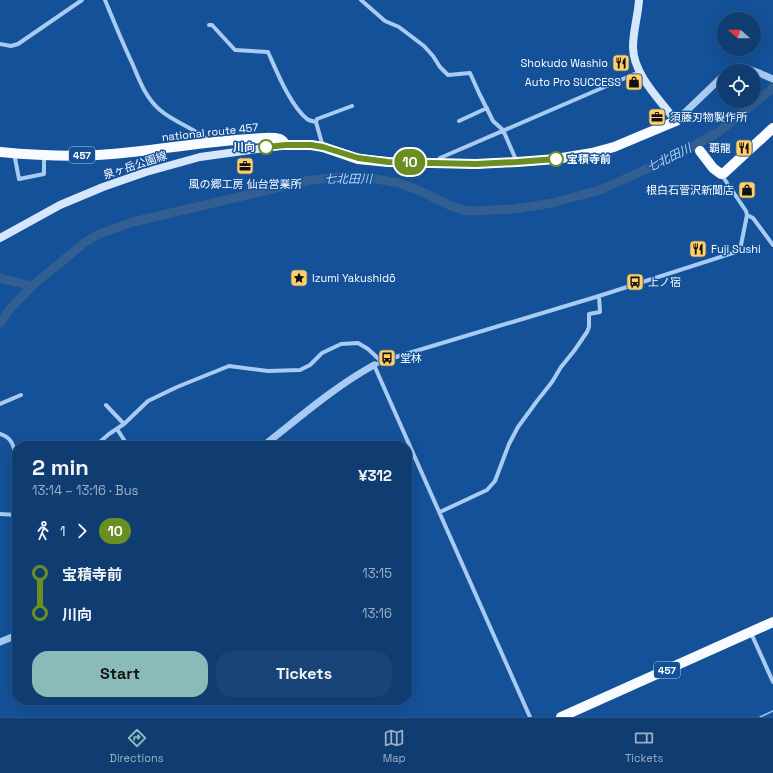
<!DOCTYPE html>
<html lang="en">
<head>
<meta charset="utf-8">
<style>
	:root { --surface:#0f3d72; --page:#184477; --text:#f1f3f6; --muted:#9baec4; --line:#2f5684; --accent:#8bbbb9 }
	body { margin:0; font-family:"Space Grotesk","Noto Sans JP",sans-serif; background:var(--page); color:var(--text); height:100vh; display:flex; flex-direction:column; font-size:15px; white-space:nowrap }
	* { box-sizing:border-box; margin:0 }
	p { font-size:13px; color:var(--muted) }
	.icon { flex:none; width:22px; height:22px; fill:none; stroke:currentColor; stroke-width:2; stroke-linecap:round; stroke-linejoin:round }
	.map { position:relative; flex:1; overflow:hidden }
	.sheet { position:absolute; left:12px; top:441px; width:400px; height:264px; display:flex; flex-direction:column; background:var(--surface); border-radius:16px; box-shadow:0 4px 16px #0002,0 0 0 1px var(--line) }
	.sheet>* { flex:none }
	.badge { padding:0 8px; border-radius:13px; font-size:14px; line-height:26px }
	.needle { width:26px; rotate:290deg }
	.fabs { position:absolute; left:717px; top:12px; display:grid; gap:8px }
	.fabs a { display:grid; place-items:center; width:44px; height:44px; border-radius:50%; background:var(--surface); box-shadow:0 4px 16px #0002,0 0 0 1px var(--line); font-size:20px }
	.map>.badge { position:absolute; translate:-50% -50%; box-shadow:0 0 0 2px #fff }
	.legs { display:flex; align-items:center; gap:6px; height:44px; padding:0 20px; font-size:13px }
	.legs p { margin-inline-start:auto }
	.overview { display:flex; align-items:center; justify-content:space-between; height:68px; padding:0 20px }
	h1 { font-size:22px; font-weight:800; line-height:30px }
	.primary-button { display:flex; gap:8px; margin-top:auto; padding:8px 20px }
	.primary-button a { flex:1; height:46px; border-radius:16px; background:var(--accent); color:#111; font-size:16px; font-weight:800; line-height:46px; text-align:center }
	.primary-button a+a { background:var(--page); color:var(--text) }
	ul { padding:0 20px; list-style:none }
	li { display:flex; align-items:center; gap:14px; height:40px; font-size:15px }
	li i { display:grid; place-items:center; width:6px; height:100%; margin:0 5px; background:currentColor }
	li i::after { content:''; width:10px; height:10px; margin:-5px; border:3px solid; border-radius:50%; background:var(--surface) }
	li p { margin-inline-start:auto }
	li:first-child i { background:linear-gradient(#0000 50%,currentColor 0) }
	li:last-child i { background:linear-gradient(currentColor 50%,#0000 0) }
	.tabs { display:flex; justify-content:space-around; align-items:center; height:56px; border-top:1px solid var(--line); background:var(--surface); font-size:11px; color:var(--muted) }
	.tabs a { display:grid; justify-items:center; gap:2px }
	.tabs .current { color:var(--accent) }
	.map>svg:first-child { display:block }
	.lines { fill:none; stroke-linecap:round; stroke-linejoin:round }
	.stream { stroke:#99c6f5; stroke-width:1.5 }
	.river { stroke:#325e91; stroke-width:9 }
	.minor { stroke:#a7cbf2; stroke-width:4 }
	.tertiary { stroke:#a7cbf2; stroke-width:7 }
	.secondary { stroke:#d6e7fc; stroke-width:8 }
	.trunk { stroke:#f8fbff; stroke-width:10 }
	.line-1-casing { stroke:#fff; stroke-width:9 }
	.line-1 { stroke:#6b8e23; stroke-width:6 }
	.stop-1-dot { fill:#fff; stroke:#6b8e23; stroke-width:2 }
	.labels { text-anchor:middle; stroke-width:3; stroke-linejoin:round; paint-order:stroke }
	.shield { fill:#145198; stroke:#b8cbe0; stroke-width:1 }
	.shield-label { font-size:10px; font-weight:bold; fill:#fff }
	.poi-label { font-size:11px; fill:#fff; stroke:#145198; text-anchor:start }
	.street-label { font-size:11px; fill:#fff; stroke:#145198 }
	.stop-label { font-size:11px; font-weight:bold; fill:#fff; stroke:#145198; text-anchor:end }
	.water-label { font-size:12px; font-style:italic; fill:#b3d5f9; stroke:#145198 }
</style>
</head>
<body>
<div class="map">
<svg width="773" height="717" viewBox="0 0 773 717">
	<rect width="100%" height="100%" fill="#145198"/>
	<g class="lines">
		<!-- stream -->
		<path class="stream" d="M760,717L773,711"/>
		<!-- river -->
		<path class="river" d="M0,278L32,286
			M0,323L10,309L32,286L84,243L99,234L133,222L311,180L343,177L370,178L399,183L418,190L451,206L463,210L472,211L515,209L552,203L600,190L676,156L720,131L773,88"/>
		<!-- minor -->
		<path class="minor" d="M105,0C114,22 123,44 133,65C140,82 146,98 160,110C175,123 195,128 209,141
			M361,0L385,21L399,27L424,46L433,56L440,67L448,75L470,73L479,93L493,121L503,130L517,162
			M209,25H212L235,50L268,52C277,72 290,105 307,119C310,121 313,121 316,122
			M0,44L11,46L18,44L82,0
			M459,121L487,108
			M323,147L316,122L317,119L352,106
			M14,153L19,179L44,174V156
			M437,162L440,158L639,72
			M747,215L753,218L773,245
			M0,404L21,395
			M106,405L124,424
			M117,429L128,446
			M0,434C13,438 13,446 17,458
			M95,446L109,434L124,424L148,401L177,387L229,366L268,371L300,370L310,365L322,353L341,344L358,343L368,349L382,362
			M440,512L487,490L495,481L509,444L518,427L537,401L552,382L561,367L574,351L587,332L589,327V314L600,312L599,296
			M0,514L17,515
			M751,633L773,682
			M530,717L374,365L399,356L599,296L736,252L741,245L747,215L746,211L721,174"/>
		<!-- tertiary -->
		<path class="tertiary" d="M729,71C745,64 758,73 773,79
			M676,121L724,75
			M263,446C299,418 334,387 374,365
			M0,642L17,635"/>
		<!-- secondary -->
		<path class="secondary" d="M639,0C638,16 633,31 633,47C633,74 660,100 676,121
			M0,238L60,205L103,187L146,172L200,157L286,145"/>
		<!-- trunk -->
		<path class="trunk" d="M700,151L713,168L721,174L724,173L773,128
			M0,152C32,155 65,157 98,155C148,152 199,142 249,139C259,139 270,136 280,139C283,140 284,143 286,145H311L323,147L358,159L388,162L476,164L517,162L556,159L592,153L614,147L676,121
			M561,717L773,622"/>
	</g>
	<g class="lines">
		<defs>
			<path id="line-1" d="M266,147L286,145H311L323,147L358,158L388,162L476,164L517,162L556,159"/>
		</defs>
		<!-- line-1 casing -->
		<use href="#line-1" class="line-1-casing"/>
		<!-- line-1 -->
		<use href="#line-1" class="line-1"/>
	</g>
	<!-- icons -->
	<defs>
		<symbol id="restaurant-square" viewBox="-11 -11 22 22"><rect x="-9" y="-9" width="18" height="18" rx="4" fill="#ffcf68" stroke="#145198"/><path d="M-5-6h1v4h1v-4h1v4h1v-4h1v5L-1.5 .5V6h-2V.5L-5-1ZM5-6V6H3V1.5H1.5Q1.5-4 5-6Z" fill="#111"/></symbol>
		<symbol id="shop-square" viewBox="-11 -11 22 22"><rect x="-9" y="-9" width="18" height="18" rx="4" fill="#ffcf68" stroke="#145198"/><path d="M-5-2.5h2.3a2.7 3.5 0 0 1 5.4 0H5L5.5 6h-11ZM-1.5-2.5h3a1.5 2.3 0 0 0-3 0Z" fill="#111"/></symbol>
		<symbol id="office-square" viewBox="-11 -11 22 22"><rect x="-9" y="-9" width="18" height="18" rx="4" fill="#ffcf68" stroke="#145198"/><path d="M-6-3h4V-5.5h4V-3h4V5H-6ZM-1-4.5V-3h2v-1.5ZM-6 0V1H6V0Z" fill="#111"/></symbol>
		<symbol id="sight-square" viewBox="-11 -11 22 22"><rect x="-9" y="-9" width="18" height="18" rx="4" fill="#ffcf68" stroke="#145198"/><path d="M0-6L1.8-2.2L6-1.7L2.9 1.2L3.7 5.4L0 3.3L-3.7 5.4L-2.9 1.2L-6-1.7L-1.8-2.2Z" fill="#111"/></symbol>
		<symbol id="bus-square" viewBox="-11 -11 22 22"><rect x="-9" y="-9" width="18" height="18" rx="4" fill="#ffcf68" stroke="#145198"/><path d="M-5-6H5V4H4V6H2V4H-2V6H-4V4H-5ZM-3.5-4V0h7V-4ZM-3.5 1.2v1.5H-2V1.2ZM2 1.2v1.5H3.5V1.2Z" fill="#111"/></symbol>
	</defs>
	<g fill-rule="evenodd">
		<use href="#restaurant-square" x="611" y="53" width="20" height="20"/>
		<use href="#shop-square" x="624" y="72" width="20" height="20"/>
		<use href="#office-square" x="647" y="107" width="20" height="20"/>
		<use href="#restaurant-square" x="734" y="138" width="20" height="20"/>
		<use href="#office-square" x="235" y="156" width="20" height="20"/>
		<use href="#shop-square" x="737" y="180" width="20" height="20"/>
		<use href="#restaurant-square" x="688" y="239" width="20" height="20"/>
		<use href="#sight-square" x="289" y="268" width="20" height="20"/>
		<use href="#bus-square" x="625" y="272" width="20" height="20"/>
		<use href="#bus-square" x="377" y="348" width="20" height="20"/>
	</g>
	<!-- markers -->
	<g class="stop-1-dot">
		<circle cx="266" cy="147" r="7"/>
		<circle cx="556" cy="159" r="7"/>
	</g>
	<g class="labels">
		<!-- shield labels -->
		<g class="shield">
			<rect x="69" y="147" width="26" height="16" rx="3"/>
			<rect x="654" y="662" width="26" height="16" rx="3"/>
		</g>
		<g class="shield-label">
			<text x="82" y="159">457</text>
			<text x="667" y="674">457</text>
		</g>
		<!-- poi labels -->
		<g class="poi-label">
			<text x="608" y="67" text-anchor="end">Shokudo Washio</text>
			<text x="621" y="86" text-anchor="end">Auto Pro SUCCESS</text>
			<text x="670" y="121">須藤刃物製作所</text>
			<text x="731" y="152" text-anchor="end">覇龍</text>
			<text x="245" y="188" text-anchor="middle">風の郷工房 仙台営業所</text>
			<text x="734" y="194" text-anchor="end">根白石菅沢新聞店</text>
			<text x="711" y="253">Fuji Sushi</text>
			<text x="312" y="282">Izumi Yakushidō</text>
			<text x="648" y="286">上ノ宿</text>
			<text x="400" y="362">堂林</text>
		</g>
		<!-- street labels -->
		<g class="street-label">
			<text transform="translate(210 132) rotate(-6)" y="4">national route 457</text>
			<text transform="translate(135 165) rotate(-18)" y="4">泉ヶ岳公園線</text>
		</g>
		<!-- stop labels -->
		<g class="stop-label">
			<text x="255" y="151">川向</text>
			<text x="567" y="163" text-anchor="start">宝積寺前</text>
		</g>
		<!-- water labels -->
		<g class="water-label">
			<text transform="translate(669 158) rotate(-26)" y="4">七北田川</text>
			<text x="348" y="183">七北田川</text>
		</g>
	</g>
</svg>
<div class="fabs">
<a><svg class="needle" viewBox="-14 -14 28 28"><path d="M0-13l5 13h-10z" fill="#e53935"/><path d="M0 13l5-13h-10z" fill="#9baec4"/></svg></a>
<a><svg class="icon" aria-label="locate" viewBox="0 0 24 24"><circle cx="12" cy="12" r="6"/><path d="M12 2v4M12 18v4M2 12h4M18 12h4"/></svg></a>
</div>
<b class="badge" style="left:410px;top:162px;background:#6b8e23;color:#fff">10</b>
<section class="sheet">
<div class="overview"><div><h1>2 min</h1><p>13:14 – 13:16 · Bus</p></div><b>¥312</b></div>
<div class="legs"><svg class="icon" aria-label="walk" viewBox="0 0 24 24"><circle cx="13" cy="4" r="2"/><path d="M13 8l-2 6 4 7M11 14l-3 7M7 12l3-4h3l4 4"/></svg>1<svg class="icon" aria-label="forward" viewBox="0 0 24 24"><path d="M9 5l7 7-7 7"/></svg><b class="badge" style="background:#6b8e23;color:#fff">10</b></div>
<ul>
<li><i style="color:#6b8e23"></i><b>宝積寺前</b><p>13:15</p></li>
<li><i style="color:#6b8e23"></i><b>川向</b><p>13:16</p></li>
</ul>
<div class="primary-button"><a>Start</a><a>Tickets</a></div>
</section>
</div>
<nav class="tabs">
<a class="current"><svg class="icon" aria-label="directions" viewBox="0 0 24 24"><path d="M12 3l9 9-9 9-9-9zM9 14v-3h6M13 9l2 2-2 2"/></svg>Directions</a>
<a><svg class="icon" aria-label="map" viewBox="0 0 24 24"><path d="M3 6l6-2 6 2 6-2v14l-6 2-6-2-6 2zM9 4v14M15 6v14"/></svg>Map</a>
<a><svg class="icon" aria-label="tickets" viewBox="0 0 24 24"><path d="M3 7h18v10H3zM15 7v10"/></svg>Tickets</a>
</nav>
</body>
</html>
